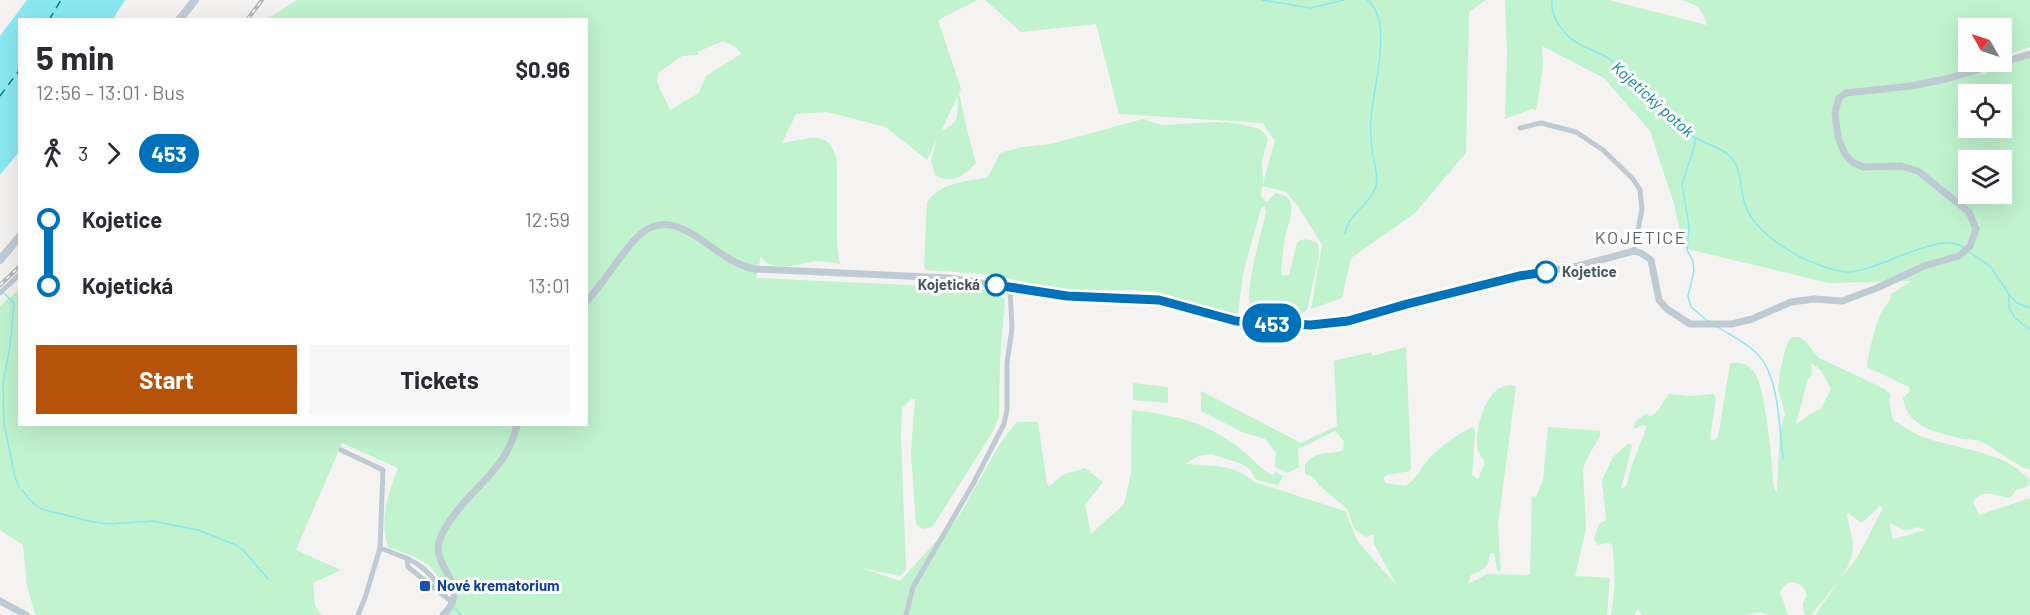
<!DOCTYPE html>
<html lang="en">
<head>
<meta charset="utf-8">
<style>
	:root { --surface:#fff; --page:#f7f7f7; --text:#2b2b33; --muted:#7c7c81; --accent:#b45309 }
	body { margin:0; font-family:Barlow,sans-serif; background:var(--page); color:var(--text); height:100vh; display:flex; flex-direction:column; font-size:22px; white-space:nowrap }
	* { box-sizing:border-box; margin:0 }
	p { font-size:20px; color:var(--muted) }
	.icon { flex:none; width:33px; height:33px; fill:none; stroke:currentColor; stroke-width:2; stroke-linecap:round; stroke-linejoin:round }
	.map { position:relative; flex:1; overflow:hidden }
	.sheet { position:absolute; left:18px; top:18px; width:570px; height:408px; display:flex; flex-direction:column; background:var(--surface); border-radius:0px; box-shadow:0 6px 24px #0002 }
	.sheet>* { flex:none }
	.badge { padding:0 12px; border-radius:20px; font-size:21px; line-height:39px }
	.needle { width:39px; rotate:309deg }
	.controls { position:absolute; left:1958px; top:18px; display:grid; gap:12px }
	.controls a { display:grid; place-items:center; width:54px; height:54px; border-radius:0px; background:var(--surface); box-shadow:0 6px 24px #0002; font-size:30px }
	.map>.badge { position:absolute; translate:-50% -50%; box-shadow:0 0 0 3px #fff }
	.legs { display:flex; align-items:center; gap:9px; height:66px; padding:0 18px; font-size:20px }
	.legs p { margin-inline-start:auto }
	.summary { display:flex; align-items:center; justify-content:space-between; height:102px; padding:0 18px }
	h1 { font-size:33px; font-weight:700; line-height:45px }
	.action { display:flex; gap:12px; margin-top:auto; padding:12px 18px }
	.action a { flex:1; height:69px; border-radius:0px; background:var(--accent); color:#fff; font-size:24px; font-weight:700; line-height:69px; text-align:center }
	.action a+a { background:var(--page); color:var(--text) }
	ul { padding:0 18px; list-style:none }
	li { display:flex; align-items:center; gap:21px; height:66px; font-size:22px }
	li i { display:grid; place-items:center; width:9px; height:100%; margin:0 8px; background:currentColor }
	li i::after { content:''; width:15px; height:15px; margin:-8px; border:4px solid; border-radius:50%; background:var(--surface) }
	li p { margin-inline-start:auto }
	li:first-child i { background:linear-gradient(#0000 50%,currentColor 0) }
	li:last-child i { background:linear-gradient(currentColor 50%,#0000 0) }
	.map>svg:first-child { display:block }
	.green { fill:#c0f3ce; fill-rule:evenodd }
	.water { fill:#8ae8f3 }
	.lines { fill:none; stroke-linecap:round; stroke-linejoin:round }
	.stream { stroke:#8ae8f3; stroke-width:1.5 }
	.ferry { stroke:#068190; stroke-width:1.5; stroke-dasharray:8 6; stroke-linecap:butt }
	.minor { stroke:#bfcbd2; stroke-width:5 }
	.tertiary { stroke:#bfcbd2; stroke-width:7 }
	.secondary { stroke:#bfcdd7; stroke-width:8 }
	.rail-casing { stroke:#b4b8bd; stroke-width:4 }
	.rail { stroke:#fff; stroke-width:1.5; stroke-dasharray:4.5; stroke-linecap:butt }
	.line-1-casing { stroke:#fff; stroke-width:14 }
	.line-1 { stroke:#0072bc; stroke-width:9 }
	.stop-1-dot { fill:#fff; stroke:#0072bc; stroke-width:3 }
	.transit-dot { fill:#1a4fb4; stroke:#fff; stroke-width:2 }
	.labels { text-anchor:middle; stroke-width:6; stroke-linejoin:round; paint-order:stroke }
	.stop-label { font-size:15px; font-weight:bold; fill:#485861; stroke:#fff; text-anchor:start }
	.transit-label { font-size:15px; font-weight:bold; fill:#164399; stroke:#fff; text-anchor:start }
	.water-label { font-size:16px; font-style:italic; fill:#068190; stroke:#fff }
	.quarter-label { font-size:18px; letter-spacing:1.5px; fill:#5e6368; stroke:#fff }
</style>
</head>
<body>
<div class="map">
<svg width="2030" height="615" viewBox="0 0 2030 615">
	<rect width="100%" height="100%" fill="#f5f2f2"/>
	<!-- green -->
	<path class="green" d="M297,0H978L938,20L961,89L959,93L968,134L976,163C964,176 952,185 935,175L931,160L937,139L927,160L886,127L827,112L796,114L782,143C807,140 829,126 837,161V244L840,264C831,263 819,260 810,262C795,266 769,272 761,256L756,278L973,288L995,291L1005,300L1000,359L999,417L992,433L933,526C926,530 922,530 916,524L911,452L915,399H911L902,408L901,435L906,570L900,576L862,568L900,581L959,516L1001,442L1017,422H1038L1047,484L1050,486L1062,475L1085,468L1103,482L1085,505L1091,534L1124,504L1131,473L1132,410C1179,416 1205,421 1243,451C1254,460 1259,468 1272,475L1276,472L1283,476L1278,485L1257,480L1253,476L1251,470L1242,464L1211,454L1198,456L1185,464C1209,466 1237,464 1254,482L1345,511L1358,542L1397,586L1374,544V534L1365,537L1354,528L1347,509L1319,485L1314,478L1305,474V464C1319,449 1327,456 1343,450L1344,441L1335,431L1298,449L1299,467L1288,473L1275,467L1276,453L1265,439L1242,432L1201,411V391L1301,443L1337,426L1334,361L1371,352L1372,356L1406,347L1411,466L1410,471L1387,475L1383,478L1386,483L1406,486C1415,480 1420,470 1427,461C1440,446 1455,436 1472,427L1475,430V436L1472,475L1478,479L1485,462C1482,457 1477,451 1477,445C1476,424 1488,379 1516,386L1498,525L1501,572L1497,570L1494,553H1490C1489,568 1484,569 1471,575L1468,584L1487,574L1530,575L1532,496L1536,497L1543,480L1548,427L1600,431V436L1585,462L1583,471L1586,529L1575,576L1610,578L1607,615H448L456,601L430,566L415,557L388,547C379,518 388,495 398,468L342,443L296,550L341,570L313,583L315,605L321,615H37L35,613L27,586L23,545L0,530V306L19,290L20,424H586V20L267,19ZM723,41L737,48L741,54L706,76L699,93L670,110L657,82L658,73L682,56L698,55L697,52ZM958,96C958,115 959,124 941,131Z
		M985,0H1486L1469,12L1466,153L1415,213L1351,258L1342,298L1311,309L1322,245L1298,206L1286,192L1262,186L1261,196L1265,201H1268L1275,193C1302,196 1288,222 1285,237C1283,249 1282,260 1281,272L1282,275H1289L1297,243C1304,236 1311,240 1318,244L1319,257L1307,310L1300,315L1270,313L1250,304C1246,282 1261,236 1266,212L1264,206L1261,208L1243,274L1238,313L1236,316L1175,299L1158,292L1136,290L1067,291L986,274L926,270L924,267L927,203C937,184 966,181 985,178L989,175L1000,153L1022,147L1051,144L1143,119L1162,125L1218,122L1240,124L1260,129L1268,138L1262,161L1263,183L1275,141L1263,123L1119,114L1096,24L1021,32Z
		M1505,0H1609L1707,25C1702,7 1697,4 1680,0H2030V47L2001,57V28H1968V62H1986L1967,68L1985,75V73L2030,57V470C2013,464 1998,450 1982,442C1976,439 1970,440 1963,439C1938,433 1907,428 1903,398L1910,391L1909,387L1867,367C1869,350 1874,331 1880,315C1883,308 1891,302 1891,294L1912,281L1828,283L1684,248L1674,204L1650,131L1604,78L1542,46L1543,67L1536,110L1532,109L1505,119L1507,51ZM1968,94H2001V128H1968ZM1968,160H2001V194H1968Z
		M1793,337H1799L1806,342L1819,358L1885,389L1890,394L1889,402L1893,420C1904,426 1915,435 1926,438C1964,451 2001,450 2030,480L2029,485L2024,488L2017,489L2010,498C1995,496 1983,487 1973,502L1979,515L2030,498V615H1815L1839,581L1811,615L1804,614L1803,604L1807,595C1805,588 1800,583 1792,582L1786,584L1780,592L1788,615H1769L1759,612L1744,615H1642L1638,609L1634,615H1611C1615,591 1616,568 1612,544L1607,543L1598,545L1594,539L1599,524L1606,520L1602,480L1613,457L1629,443L1632,446L1621,489L1626,486L1632,465L1647,426L1643,425L1634,429L1635,422L1646,413L1650,416L1656,413L1669,394L1690,396L1713,394L1716,398L1710,438L1711,440H1715L1718,438L1730,364C1739,360 1748,364 1754,372C1766,386 1772,465 1774,487L1775,491H1777L1780,431L1785,414L1778,389L1780,371L1786,347L1789,340ZM1811,363L1821,370L1831,389L1821,409C1810,412 1805,419 1796,424L1808,379L1812,374ZM1880,506L1883,508L1858,556L1843,576C1845,570 1850,564 1851,558C1856,542 1849,529 1847,514L1849,513L1860,522H1863ZM1888,517L1890,523C1902,529 1905,533 1917,527L1926,530L1893,539Z
		M1133,383L1168,387V403L1133,400Z"/>
	<!-- water -->
	<path class="water" d="M27,0H125L113,19L20,20L19,152L0,175V36Z"/>
	<g class="lines">
		<!-- stream -->
		<path class="stream" d="M1262,0L1311,8L1344,0
			M1552,0C1550,13 1559,27 1568,36C1580,48 1597,50 1611,60C1641,83 1662,116 1694,137C1703,143 1714,145 1723,151C1745,164 1738,187 1746,207C1756,233 1794,256 1819,265C1827,268 1837,271 1846,272C1878,273 1936,230 1963,247
			M1695,137V144L1682,184L1689,226L1687,250L1693,261L1694,271L1688,296L1691,307L1709,322
			M1345,234C1347,215 1368,206 1375,189C1380,176 1373,161 1372,148C1371,139 1370,129 1371,120C1372,90 1395,20 1367,0
			M1969,252L1990,266L2009,294V307L2015,318L2030,330
			M0,285L1,287
			M4,293L14,303L10,346L3,384L4,423L15,477L19,487
			M2009,294L2017,303L2030,308
			M1718,327C1730,335 1743,341 1753,350C1780,371 1779,428 1783,459
			M22,490L31,501L41,509L93,522L109,524L152,521L198,530L236,545L244,551L268,579
			M455,608L461,615"/>
		<!-- ferry -->
		<path class="ferry" d="M49,20L61,0
			M0,96L20,69"/>
		<!-- minor -->
		<path class="minor" d="M1520,128L1541,123L1576,132L1603,150L1633,179L1640,190L1642,209L1634,251
			M0,293L20,274
			M341,450L383,470L380,548L365,598L358,615
			M380,548C413,560 426,564 445,595
			M407,558L408,567L453,603
			M906,615L913,587L973,484L1004,424L1007,410V363L1012,329L1010,287"/>
		<!-- tertiary -->
		<path class="tertiary" d="M586,303C595,291 605,279 614,266C642,227 658,209 703,241C719,252 736,266 755,269L949,278L1067,296L1159,300L1236,321L1311,325L1348,321L1407,304L1519,276L1578,266L1634,251L1641,253L1651,260L1659,300L1667,309L1690,324H1732L1752,319L1791,302L1814,299L1842,301L1877,288L1924,266L1959,256L1970,246L1976,229L1969,212L1918,171L1901,166L1863,167L1852,162L1845,154L1838,137L1835,112L1839,98L1846,93L1911,86L1946,79L2030,54
			M0,601L26,615
			M443,615C474,586 429,567 440,539C442,533 446,527 449,522C472,486 508,470 517,424"/>
		<!-- secondary -->
		<path class="secondary" d="M179,20L195,0
			M0,260L20,236"/>
		<defs>
			<path id="rail" d="M247,20L262,0
				M0,285L20,266"/>
		</defs>
		<!-- rail casing -->
		<use href="#rail" class="rail-casing"/>
		<!-- rail -->
		<use href="#rail" class="rail"/>
	</g>
	<g class="lines">
		<defs>
			<path id="line-1" d="M996,285L1067,296L1159,300L1236,321L1311,325L1348,321L1407,304L1519,276L1546,272"/>
		</defs>
		<!-- line-1 casing -->
		<use href="#line-1" class="line-1-casing"/>
		<!-- line-1 -->
		<use href="#line-1" class="line-1"/>
	</g>
	<!-- markers -->
	<g class="stop-1-dot">
		<circle cx="1546" cy="272" r="10"/>
		<circle cx="996" cy="285" r="10"/>
	</g>
	<rect class="transit-dot" x="419" y="580" width="12" height="12" rx="3"/>
	<g class="labels">
		<!-- stop labels -->
		<g class="stop-label">
			<text x="1562" y="277">Kojetice</text>
			<text x="980" y="290" text-anchor="end">Kojetická</text>
		</g>
		<!-- transit labels -->
		<g class="transit-label">
			<text x="437" y="591">Nové krematorium</text>
		</g>
		<!-- water labels -->
		<g class="water-label">
			<text transform="translate(1653 99) rotate(42)" y="6">Kojetický potok</text>
		</g>
		<!-- quarter labels -->
		<g class="quarter-label">
			<text x="1641" y="244">KOJETICE</text>
		</g>
	</g>
</svg>
<div class="controls">
<a><svg class="needle" viewBox="-14 -14 28 28"><path d="M0-13l5 13h-10z" fill="#e53935"/><path d="M0 13l5-13h-10z" fill="#7c7c81"/></svg></a>
<a><svg class="icon" aria-label="locate" viewBox="0 0 24 24"><circle cx="12" cy="12" r="6"/><path d="M12 2v4M12 18v4M2 12h4M18 12h4"/></svg></a>
<a><svg class="icon" aria-label="layers" viewBox="0 0 24 24"><path d="M12 4l9 5-9 5-9-5zM3 14l9 5 9-5"/></svg></a>
</div>
<b class="badge" style="left:1272px;top:323px;background:#0072bc;color:#fff">453</b>
<section class="sheet">
<div class="summary"><div><h1>5 min</h1><p>12:56 – 13:01 · Bus</p></div><b>$0.96</b></div>
<div class="legs"><svg class="icon" aria-label="walk" viewBox="0 0 24 24"><circle cx="13" cy="4" r="2"/><path d="M13 8l-2 6 4 7M11 14l-3 7M7 12l3-4h3l4 4"/></svg>3<svg class="icon" aria-label="forward" viewBox="0 0 24 24"><path d="M9 5l7 7-7 7"/></svg><b class="badge" style="background:#0072bc;color:#fff">453</b></div>
<ul>
<li><i style="color:#0072bc"></i><b>Kojetice</b><p>12:59</p></li>
<li><i style="color:#0072bc"></i><b>Kojetická</b><p>13:01</p></li>
</ul>
<div class="action"><a>Start</a><a>Tickets</a></div>
</section>
</div>
</body>
</html>
